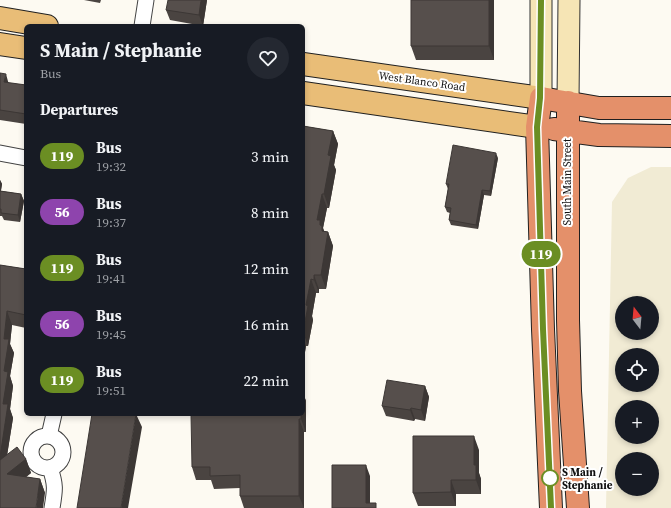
<!DOCTYPE html>
<html lang="en">
<head>
<meta charset="utf-8">
<style>
	:root { --surface:#171b24; --page:#242831; --text:#f1f3f6; --muted:#9ea1a6 }
	body { margin:0; font-family:"Source Serif 4",serif; background:var(--page); color:var(--text); height:100vh; display:flex; flex-direction:column; font-size:15px; white-space:nowrap }
	* { box-sizing:border-box; margin:0 }
	p { font-size:13px; color:var(--muted) }
	.icon { flex:none; width:22px; height:22px; fill:none; stroke:currentColor; stroke-width:2; stroke-linecap:round; stroke-linejoin:round }
	.map { position:relative; flex:1; overflow:hidden }
	.panel { position:absolute; left:24px; top:24px; width:281px; height:392px; display:flex; flex-direction:column; background:var(--surface); border-radius:6px; box-shadow:0 2px 6px #0003 }
	.panel>* { flex:none }
	.badge { padding:0 8px; border-radius:13px; font-size:14px; line-height:26px }
	.needle { width:26px; rotate:344deg }
	.fabs { position:absolute; left:615px; top:296px; display:grid; gap:8px }
	.fabs a { display:grid; place-items:center; width:44px; height:44px; border-radius:50%; background:var(--surface); box-shadow:0 2px 6px #0003; font-size:20px }
	.map>.badge { position:absolute; translate:-50% -50%; box-shadow:0 0 0 2px #fff }
	h2 { padding:0 16px; font-size:15px; line-height:36px }
	.round { display:grid; place-items:center; flex:none; width:42px; height:42px; border-radius:21px; background:var(--page) }
	.summary { display:flex; align-items:center; justify-content:space-between; height:68px; padding:0 16px }
	h1 { font-size:19px; font-weight:700; line-height:30px }
	ul { padding:0; list-style:none }
	li { display:flex; align-items:center; gap:12px; height:56px; padding:0 16px }
	li div { flex:1 }
	li b { display:block; font-size:15px }
	li em { font-style:normal }
	li .badge { min-width:44px; font-weight:700; text-align:center }
	.map>svg:first-child { display:block }
	.farmland { fill:#f1ebd4; fill-rule:evenodd }
	.lines { fill:none; stroke-linecap:round; stroke-linejoin:round }
	.street-casing { stroke:#424242; stroke-width:17 }
	.secondary-casing { stroke:#313131; stroke-width:23 }
	.primary-casing { stroke:#202020; stroke-width:24 }
	.highway-casing { stroke:#202020; stroke-width:24 }
	.street { stroke:#fff; stroke-width:15 }
	.secondary { stroke:#f6e5b5; stroke-width:21 }
	.primary { stroke:#e9bd77; stroke-width:22 }
	.highway { stroke:#e4906a; stroke-width:22 }
	.wall { fill:#4a4441 }
	.shaded-wall { fill:#3c3735 }
	.building { fill:#564f4c; stroke:#3c3735 }
	.line-casing { stroke:#fff; stroke-width:9 }
	.line { stroke:#6b8e23; stroke-width:6 }
	.stop-dot { fill:#fff; stroke:#6b8e23; stroke-width:2 }
	.labels { text-anchor:middle; stroke-width:4; stroke-linejoin:round; paint-order:stroke }
	.street-label { font-size:11px; fill:#0f0f0f; stroke:#fff }
	.stop-label { font-size:11px; font-weight:bold; fill:#0f0f0f; stroke:#fff; text-anchor:start }
</style>
</head>
<body>
<div class="map">
<svg width="671" height="508" viewBox="0 0 671 508">
	<rect width="100%" height="100%" fill="#fdfaf2"/>
	<!-- farmland -->
	<path class="farmland" d="M651,167H671V508H606L612,202L628,178ZM622,303H652V333H622ZM622,355H652V385H622ZM622,407H652V437H622ZM622,459H652V489H622Z"/>
	<g class="lines">
		<defs>
			<path id="street" d="M142,26L146,0
				M0,153L26,158
				M49,436L54,414
				M31 452a16 16 0 1 1 32 0a16 16 0 1 1-32 0Z
				M50,468C56,485 55,490 52,508"/>
			<path id="secondary" d="M541,98V0
				M568,102L569,0"/>
			<path id="primary" d="M0,18L47,26
				M0,44L26,48
				M303,64L541,98
				M303,93L537,127"/>
			<path id="highway" d="M568,102V320L570,391L578,508
				M554,129L599,135L671,136
				M551,508L543,329L537,127L541,98L599,108H671"/>
		</defs>
		<!-- street casing -->
		<use href="#street" class="street-casing"/>
		<!-- secondary casing -->
		<use href="#secondary" class="secondary-casing"/>
		<!-- primary casing -->
		<use href="#primary" class="primary-casing"/>
		<!-- highway casing -->
		<use href="#highway" class="highway-casing"/>
		<!-- street -->
		<use href="#street" class="street"/>
		<!-- secondary -->
		<use href="#secondary" class="secondary"/>
		<!-- primary -->
		<use href="#primary" class="primary"/>
		<!-- highway -->
		<use href="#highway" class="highway"/>
	</g>
	<!-- wall -->
	<path class="wall" d="M84,0H101L100,3Z
		M207,0L203,26L170,20L166,10Z
		M494,0V60H416L411,46Z
		M0,73L9,83L26,85V124L0,120Z
		M303,126L333,131L338,144L334,165L336,170L329,208H327L323,228L324,231L328,232L333,246L326,289H319V293H316L312,316L313,320L308,346H306L303,364Z
		M498,158L491,196L484,195L478,229L451,225L449,220L450,213L447,212L445,207L448,189L446,184Z
		M0,180L2,184L1,191L21,194L24,201L20,222L4,220L2,216H0Z
		M0,265L26,269V328L12,325L10,344L14,353L10,376L13,386L10,409L13,418L7,455L26,459L31,473L26,477L40,479L45,493L0,508Z
		M425,386L429,397L425,421L415,419L414,421L386,416L382,406Z
		M303,393L306,401V432H304V508H244L240,496V488L214,489L211,480H196L192,467L303,414Z
		M479,450V473L481,479V494H456V506H418L413,493Z"/>
	<!-- shaded-wall -->
	<path class="shaded-wall" d="M201,0H207L203,26L199,15Z
		M489,0H494V60L489,46Z
		M6,74L9,85L4,82Z
		M333,131L338,144L334,165L336,170L329,208L324,194L328,155Z
		M496,153L498,158L491,196L490,191Z
		M0,180L2,184L0,195Z
		M482,190L484,195L478,229L476,225Z
		M21,194L24,201L20,222L18,215Z
		M322,194L327,208L323,228L327,239L328,232L333,246L326,289L321,275L317,220Z
		M314,275L319,289V293L314,280Z
		M311,279L316,293L312,316L313,320L308,346L303,332L306,305Z
		M7,311L12,325L10,344L14,353L10,376L13,386L10,409L13,418L4,475L0,463V457L3,404L4,339Z
		M303,337L306,346L303,364Z
		M425,386L429,397L425,421L421,410Z
		M303,393L306,401V432L301,419V414H303Z
		M411,408L415,419L414,421L410,410Z
		M136,414L142,427L128,508H121Z
		M299,419L304,432V508L299,496Z
		M474,436L479,450V473L481,479V494L476,480L474,465Z
		M26,459L31,473L12,488L7,474Z
		M366,465L370,476V508L366,503Z
		M40,479L45,493L43,508H36Z
		M451,480L456,494V506L451,492Z"/>
	<!-- building -->
	<path class="building" d="M168,0H201L199,15L166,10Z
		M411,0H489V46H411Z
		M0,73L6,74L4,82L26,85V114L0,110Z
		M303,126L333,131L328,155L331,156L324,194H322L317,220H320V225L322,226V231L328,232L321,275H314V280L311,279L306,305L308,306L303,332Z
		M453,145L496,153L490,191L482,190L476,225L449,220L451,208L445,207L449,184H446Z
		M0,191L21,194L18,215L1,213V209H0Z
		M0,265L26,269V315L7,311L4,339H9L4,371L8,372L3,404H8L0,457Z
		M387,380L425,386L421,410L411,408L410,410L382,406Z
		M92,414H136L121,508H77Z
		M191,414H301V419H299V496H240V475L210,476V467H192Z
		M413,436H474V465H476V480H451V492L413,493Z
		M17,447L26,459L7,474L40,479L36,508H0V460Z
		M332,465H366V503H376V508H332Z"/>
	<g class="lines">
		<defs>
			<path id="line" d="M541,0L540,98L537,127L543,329L551,508"/>
		</defs>
		<!-- line casing -->
		<use href="#line" class="line-casing"/>
		<!-- line -->
		<use href="#line" class="line"/>
	</g>
	<!-- markers -->
	<circle class="stop-dot" cx="550" cy="478" r="8"/>
	<g class="labels">
		<!-- street labels -->
		<g class="street-label">
			<text transform="translate(422 81) rotate(8)" y="4">West Blanco Road</text>
			<text transform="translate(567 182) rotate(-90)" y="4">South Main Street</text>
		</g>
		<!-- stop labels -->
		<g class="stop-label">
			<text x="562" y="476">S Main /<tspan x="562" dy="13">Stephanie</tspan></text>
		</g>
	</g>
</svg>
<div class="fabs">
<a><svg class="needle" viewBox="-14 -14 28 28"><path d="M0-13l5 13h-10z" fill="#e53935"/><path d="M0 13l5-13h-10z" fill="#9ea1a6"/></svg></a>
<a><svg class="icon" aria-label="locate" viewBox="0 0 24 24"><circle cx="12" cy="12" r="6"/><path d="M12 2v4M12 18v4M2 12h4M18 12h4"/></svg></a>
<a>+</a>
<a>−</a>
</div>
<b class="badge" style="left:541px;top:254px;background:#6b8e23;color:#fff">119</b>
<section class="panel">
<div class="summary"><div><h1>S Main / Stephanie</h1><p>Bus</p></div><a class="round"><svg class="icon" aria-label="heart" viewBox="0 0 24 24"><path d="M12 20l-8-8c-3-5 5-10 8-4 3-6 11-1 8 4z"/></svg></a></div>
<h2>Departures</h2>
<ul>
<li><span class="badge" style="background:#6b8e23;color:#fff">119</span><div><b>Bus</b><p>19:32</p></div><em>3 min</em></li>
<li><span class="badge" style="background:#8e44ad;color:#fff">56</span><div><b>Bus</b><p>19:37</p></div><em>8 min</em></li>
<li><span class="badge" style="background:#6b8e23;color:#fff">119</span><div><b>Bus</b><p>19:41</p></div><em>12 min</em></li>
<li><span class="badge" style="background:#8e44ad;color:#fff">56</span><div><b>Bus</b><p>19:45</p></div><em>16 min</em></li>
<li><span class="badge" style="background:#6b8e23;color:#fff">119</span><div><b>Bus</b><p>19:51</p></div><em>22 min</em></li>
</ul>
</section>
</div>
</body>
</html>
